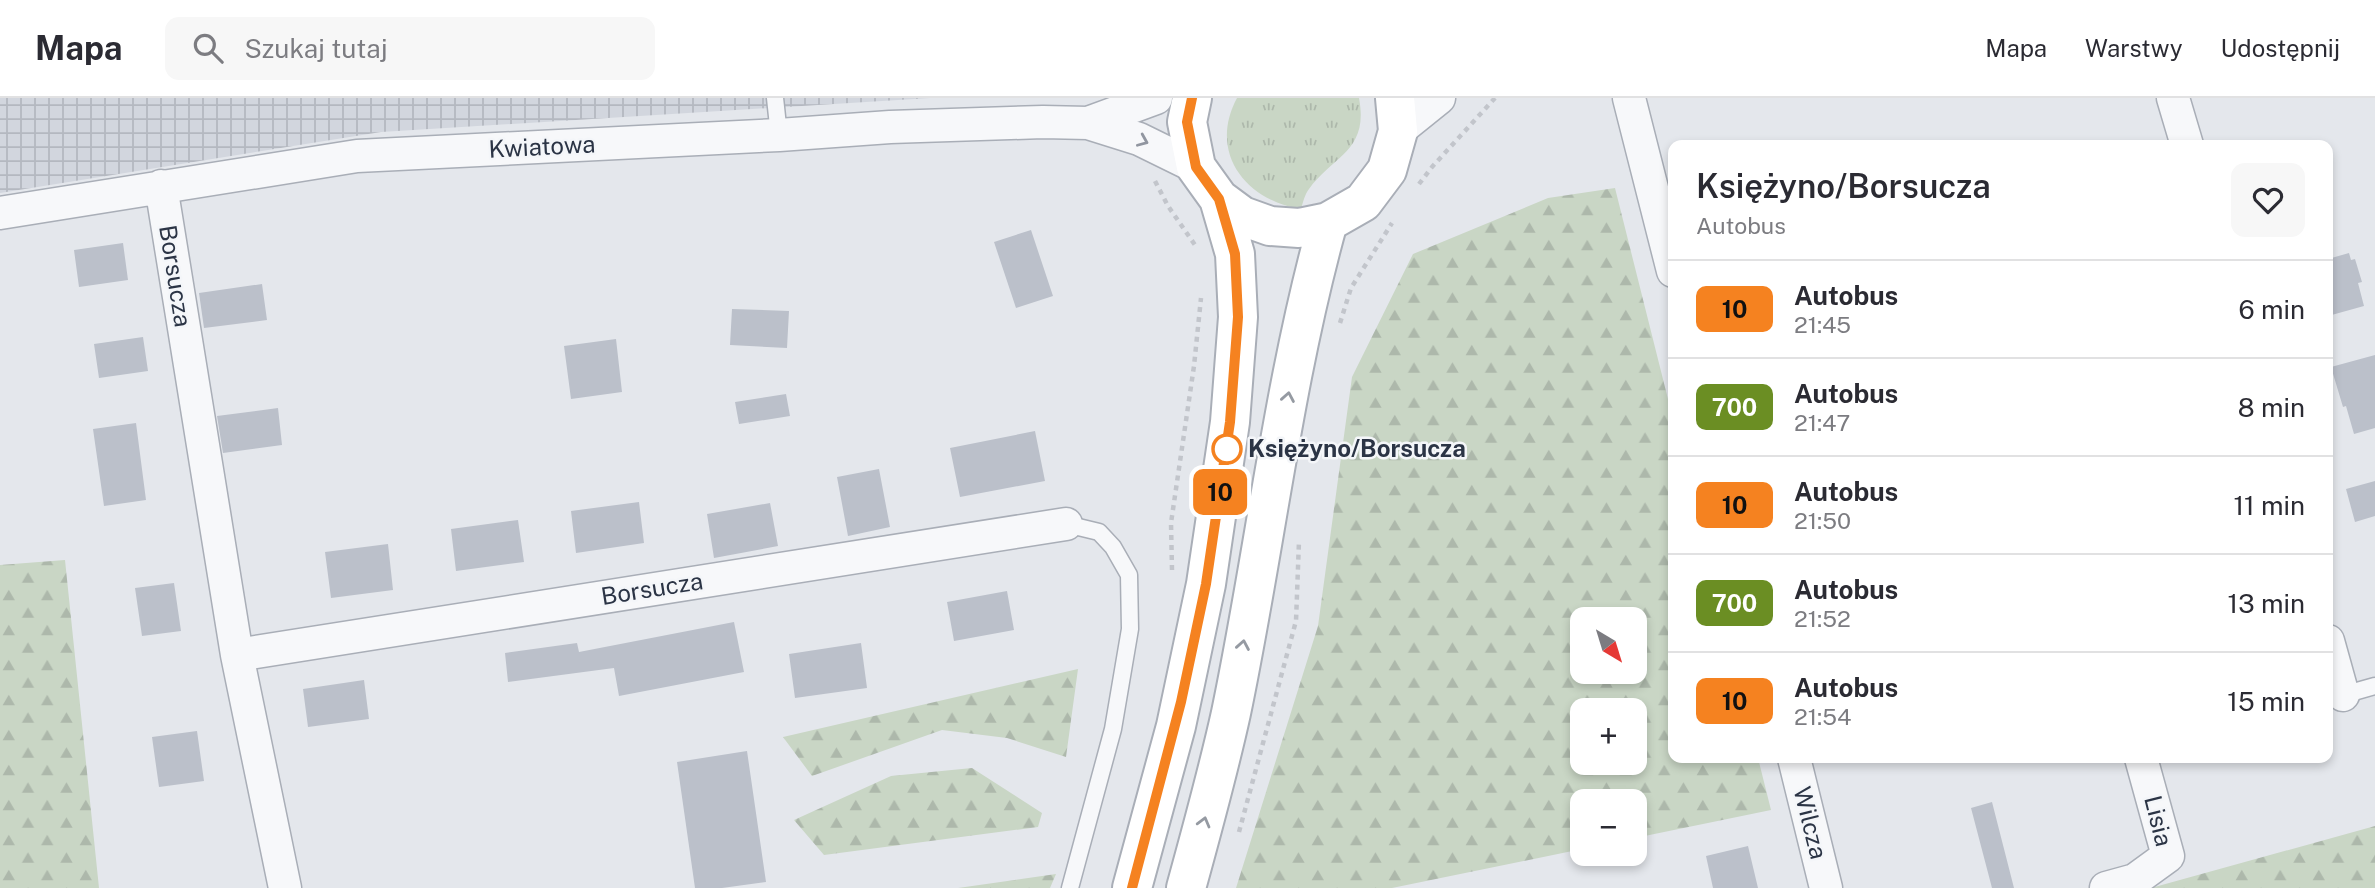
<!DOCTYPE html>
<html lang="pl">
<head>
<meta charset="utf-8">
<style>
	:root { --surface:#fff; --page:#f7f7f7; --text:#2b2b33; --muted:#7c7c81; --line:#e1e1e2 }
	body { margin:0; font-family:"Public Sans",sans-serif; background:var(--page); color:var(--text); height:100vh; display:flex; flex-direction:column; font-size:26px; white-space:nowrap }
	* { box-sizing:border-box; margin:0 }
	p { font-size:23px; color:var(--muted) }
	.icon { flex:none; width:38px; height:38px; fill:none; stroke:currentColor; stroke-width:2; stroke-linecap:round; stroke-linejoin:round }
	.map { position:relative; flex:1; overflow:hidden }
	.details { position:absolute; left:1668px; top:42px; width:665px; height:623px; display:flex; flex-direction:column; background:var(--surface); border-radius:14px; box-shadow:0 4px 10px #0003 }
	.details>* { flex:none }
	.badge { padding:0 14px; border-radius:10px; font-size:24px; line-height:46px }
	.needle { width:46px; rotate:142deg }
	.controls { position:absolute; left:1570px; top:509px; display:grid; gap:14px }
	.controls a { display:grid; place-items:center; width:77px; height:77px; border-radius:14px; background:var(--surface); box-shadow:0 4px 10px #0003; font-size:35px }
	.map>.badge { position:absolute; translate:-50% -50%; box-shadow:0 0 0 4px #fff }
	.round { display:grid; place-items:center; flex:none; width:74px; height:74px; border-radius:14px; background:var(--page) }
	.overview { display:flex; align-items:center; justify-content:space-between; height:119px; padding:0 28px }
	h1 { font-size:33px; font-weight:600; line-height:52px }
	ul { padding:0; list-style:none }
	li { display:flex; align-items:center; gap:21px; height:98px; padding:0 28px; border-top:2px solid var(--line) }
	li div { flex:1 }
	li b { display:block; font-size:26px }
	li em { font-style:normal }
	li .badge { min-width:77px; font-weight:700; text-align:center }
	header { display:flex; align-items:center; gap:42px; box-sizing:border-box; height:98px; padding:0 35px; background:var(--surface); border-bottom:2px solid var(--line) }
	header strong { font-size:33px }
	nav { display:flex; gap:38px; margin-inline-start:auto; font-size:24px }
	.search { width:490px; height:63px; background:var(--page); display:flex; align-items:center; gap:18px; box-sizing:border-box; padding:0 24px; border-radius:14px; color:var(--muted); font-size:26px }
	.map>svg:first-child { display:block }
	.industrial { fill:url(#industrial-grid) }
	.grass { fill:url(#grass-tufts) }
	.forest { fill:url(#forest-firs); fill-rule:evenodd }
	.building { fill:#bbc0ca }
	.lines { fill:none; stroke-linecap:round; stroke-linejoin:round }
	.lane-casing { stroke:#a9aeb7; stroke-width:19 }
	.street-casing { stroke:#a9aeb7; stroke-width:35 }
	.secondary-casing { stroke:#a9aeb7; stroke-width:42 }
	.path { stroke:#c2c5cb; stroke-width:4.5; stroke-dasharray:5 5; stroke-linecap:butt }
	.lane { stroke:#f7f8fa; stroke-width:16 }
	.street { stroke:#f7f8fa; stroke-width:32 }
	.secondary { stroke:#fff; stroke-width:38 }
	.oneway { stroke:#9196a0 }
	.oneway2 { stroke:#959aa2 }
	.line-casing { stroke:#fff; stroke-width:16 }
	.line { stroke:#f58220; stroke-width:10 }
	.stop-dot { fill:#fff; stroke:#f58220; stroke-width:3.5 }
	.labels { text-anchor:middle; stroke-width:5; stroke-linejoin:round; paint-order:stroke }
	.street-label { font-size:24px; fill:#2b3445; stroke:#f4f6f9 }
	.stop-label { font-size:24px; font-weight:bold; fill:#2b3445; stroke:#f4f6f9; text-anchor:start }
</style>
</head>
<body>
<header>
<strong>Mapa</strong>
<div class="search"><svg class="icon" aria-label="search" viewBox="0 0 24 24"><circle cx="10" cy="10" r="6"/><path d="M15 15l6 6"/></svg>Szukaj tutaj</div>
<nav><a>Mapa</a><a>Warstwy</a><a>Udostępnij</a></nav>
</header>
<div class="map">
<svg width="2375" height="790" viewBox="0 0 2375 790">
	<defs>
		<pattern id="industrial-grid" width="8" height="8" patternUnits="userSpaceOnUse" patternTransform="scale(1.75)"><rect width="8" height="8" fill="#d2d6de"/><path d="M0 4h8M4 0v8" fill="none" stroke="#b4b8c0"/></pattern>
		<pattern id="grass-tufts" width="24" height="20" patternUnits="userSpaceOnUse" patternTransform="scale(1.75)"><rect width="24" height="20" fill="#c9d6c5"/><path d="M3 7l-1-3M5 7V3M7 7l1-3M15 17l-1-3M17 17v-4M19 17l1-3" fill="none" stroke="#adb8ab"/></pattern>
		<pattern id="forest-firs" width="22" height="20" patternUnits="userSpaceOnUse" patternTransform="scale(1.75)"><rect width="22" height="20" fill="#c9d6c5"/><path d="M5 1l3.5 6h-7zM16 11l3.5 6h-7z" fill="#adb8ab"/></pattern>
	</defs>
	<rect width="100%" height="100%" fill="#e4e7ec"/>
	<!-- industrial -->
	<path class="industrial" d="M0,0H930L381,34L0,95Z"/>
	<!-- grass -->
	<path class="grass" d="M1237,0H1359C1369,53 1334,57 1309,91C1305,96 1303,104 1301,111C1245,102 1208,54 1237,0Z"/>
	<!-- forest -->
	<path class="forest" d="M1615,90L1673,321V660H1758L1771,712L1635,740L1634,704H1582V751L1392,790H1236L1318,528L1352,279L1413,156L1548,100ZM1582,522H1634V574H1582ZM1582,612H1634V665H1582Z
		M65,462L99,790H0V467Z
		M1078,571L1066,659L1007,640L942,632L812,678L783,639Z
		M972,670L1042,715L1038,729L824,757L794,722L891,678Z
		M2375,728V790H2151Z
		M1056,776L1050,790H958Z"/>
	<!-- building -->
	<path class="building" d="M1031,132L1053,198L1016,210L994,144Z
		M123,145L128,182L79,189L74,152Z
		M2349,155L2351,162L2355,161L2362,184L2358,185L2364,208L2328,218V161Z
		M262,186L267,222L204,230L199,195Z
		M732,211L789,213L787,250L730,247Z
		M143,239L148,273L99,280L94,246Z
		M616,241L622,294L571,301L564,248Z
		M2375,257V330L2354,336L2346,308L2343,309L2331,269Z
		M786,296L790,318L739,326L735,304Z
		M278,310L282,347L223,355L217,318Z
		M136,325L146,402L104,408L93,331Z
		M1035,333L1045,383L960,399L950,350Z
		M879,371L890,429L848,438L837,379Z
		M2375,383V418L2355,424L2346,391Z
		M639,404L644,445L576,455L571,413Z
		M770,405L778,448L714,460L707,416Z
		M518,422L524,464L456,473L451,431Z
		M388,446L393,492L331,500L325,454Z
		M174,485L181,533L142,538L135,490Z
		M1007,493L1014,532L954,543L947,504Z
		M734,524L744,574L619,598L614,570L508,584L505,555L577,545L579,554Z
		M861,545L867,590L795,600L789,556Z
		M364,582L369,621L308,629L303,591Z
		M197,633L204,683L159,689L152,639Z
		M747,653L766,784L722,790H695L677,664Z
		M1992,704L2014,790H1992L1971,710Z
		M1748,748L1758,790H1713L1706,758Z"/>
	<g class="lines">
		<defs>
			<path id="lane" d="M775,0L779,37
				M1066,426L1099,434L1113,449L1129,477L1130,531L1113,631L1070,790
				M2343,597L2375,588"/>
			<path id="street" d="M1629,0L1673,173
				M2173,0L2187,47
				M1088,25L1156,0
				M1398,33L1439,0
				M161,88L237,557L285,790
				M0,115L357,58L779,37L890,29L1043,24L1088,25L1139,41L1196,69
				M2328,543L2343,597
				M237,557L1066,426
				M1794,660L1826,790
				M2106,790L2135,782L2168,758L2141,660"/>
			<path id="secondary" d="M1192,0L1187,24L1196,69L1219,101L1242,118L1270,128L1299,130L1328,124L1363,104L1387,72L1398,33L1395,0
				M1132,790L1176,628L1206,486L1230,324L1238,219L1235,156L1219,101
				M1186,790C1202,732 1218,674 1231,615C1265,452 1283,285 1328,124"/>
		</defs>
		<!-- lane casing -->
		<use href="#lane" class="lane-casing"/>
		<!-- street casing -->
		<use href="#street" class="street-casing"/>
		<!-- secondary casing -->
		<use href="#secondary" class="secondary-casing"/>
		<!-- path -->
		<path class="path" d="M1155,83L1168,108L1195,147
			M1419,86L1432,69L1495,0
			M1340,225L1351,190L1392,125
			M1172,472L1171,425L1194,268L1201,200
			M1239,734L1296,523L1299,443"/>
		<!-- lane -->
		<use href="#lane" class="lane"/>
		<!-- street -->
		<use href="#street" class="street"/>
		<!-- secondary -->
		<use href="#secondary" class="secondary"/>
	</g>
	<!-- one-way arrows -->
	<defs><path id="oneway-chevron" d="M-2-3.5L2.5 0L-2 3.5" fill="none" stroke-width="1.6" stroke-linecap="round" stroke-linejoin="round" transform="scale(1.75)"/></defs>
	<use class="oneway" href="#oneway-chevron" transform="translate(1143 43) rotate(23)"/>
	<g class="oneway2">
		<use href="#oneway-chevron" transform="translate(1288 299) rotate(-80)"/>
		<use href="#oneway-chevron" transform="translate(1243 547) rotate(-80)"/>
		<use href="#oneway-chevron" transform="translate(1204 724) rotate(-75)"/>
	</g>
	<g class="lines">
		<defs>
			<path id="line" d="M1132,790L1181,604L1206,486L1230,324L1238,219L1235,156L1219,101L1196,69L1187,24L1192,0"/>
		</defs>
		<!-- line casing -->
		<use href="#line" class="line-casing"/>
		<!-- line -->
		<use href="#line" class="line"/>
	</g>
	<!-- markers -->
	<circle class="stop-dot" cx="1227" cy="351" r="14"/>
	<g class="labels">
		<!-- street labels -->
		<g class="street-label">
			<text transform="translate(542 49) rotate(-3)" y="8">Kwiatowa</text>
			<text transform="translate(175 178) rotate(81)" y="8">Borsucza</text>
			<text transform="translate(652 491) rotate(-9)" y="8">Borsucza</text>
			<text transform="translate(2158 723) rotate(76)" y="8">Lisia</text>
			<text transform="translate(1810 725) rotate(76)" y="8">Wilcza</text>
		</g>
		<!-- stop labels -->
		<g class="stop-label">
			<text x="1248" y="359">Księżyno/Borsucza</text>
		</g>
	</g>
</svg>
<div class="controls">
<a><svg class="needle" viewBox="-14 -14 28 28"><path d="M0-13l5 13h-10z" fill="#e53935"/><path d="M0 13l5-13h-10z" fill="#7c7c81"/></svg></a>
<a>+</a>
<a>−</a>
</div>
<b class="badge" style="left:1220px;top:394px;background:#f58220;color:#111">10</b>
<section class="details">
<div class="overview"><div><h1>Księżyno/Borsucza</h1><p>Autobus</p></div><a class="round"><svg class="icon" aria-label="heart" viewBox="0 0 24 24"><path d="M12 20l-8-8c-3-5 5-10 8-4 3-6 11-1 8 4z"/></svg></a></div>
<ul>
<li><span class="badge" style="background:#f58220;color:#111">10</span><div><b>Autobus</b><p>21:45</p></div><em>6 min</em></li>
<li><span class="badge" style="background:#6b8e23;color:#fff">700</span><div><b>Autobus</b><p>21:47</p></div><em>8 min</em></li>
<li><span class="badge" style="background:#f58220;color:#111">10</span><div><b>Autobus</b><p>21:50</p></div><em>11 min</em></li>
<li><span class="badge" style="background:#6b8e23;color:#fff">700</span><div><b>Autobus</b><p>21:52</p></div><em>13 min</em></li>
<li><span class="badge" style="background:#f58220;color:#111">10</span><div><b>Autobus</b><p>21:54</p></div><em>15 min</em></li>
</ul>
</section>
</div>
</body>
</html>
